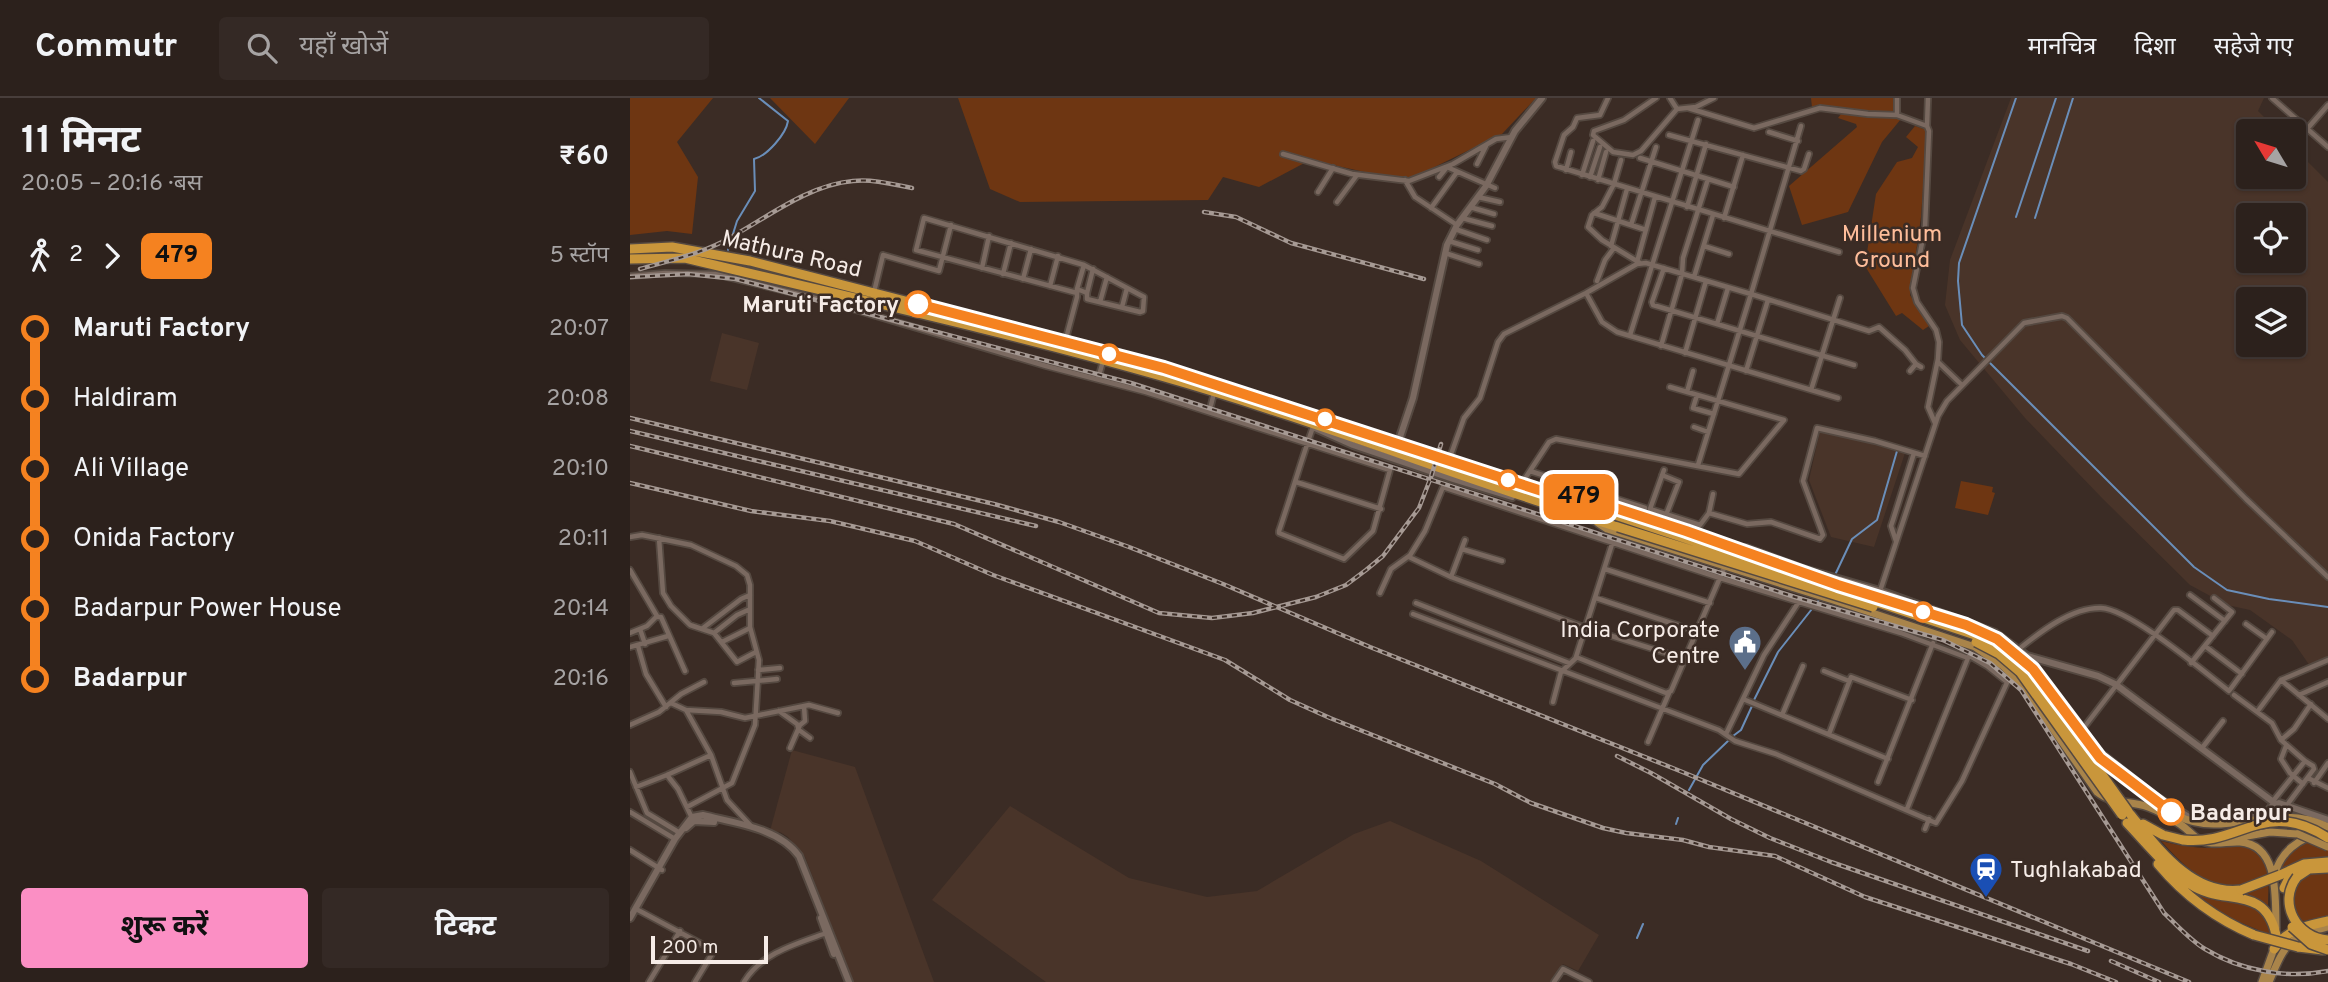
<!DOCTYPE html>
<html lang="hi">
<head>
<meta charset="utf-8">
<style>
	:root { --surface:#2c211c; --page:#342925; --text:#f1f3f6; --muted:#a6a3a3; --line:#483e3b; --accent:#fb8fc4 }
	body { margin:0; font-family:Overpass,"Noto Sans Devanagari",sans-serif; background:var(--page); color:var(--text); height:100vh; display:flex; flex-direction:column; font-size:26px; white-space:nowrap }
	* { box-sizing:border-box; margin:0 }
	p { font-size:23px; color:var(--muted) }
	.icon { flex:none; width:38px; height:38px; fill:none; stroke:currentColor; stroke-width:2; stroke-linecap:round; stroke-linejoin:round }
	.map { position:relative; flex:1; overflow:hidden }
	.side { display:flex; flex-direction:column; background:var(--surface); width:630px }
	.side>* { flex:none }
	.badge { padding:0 14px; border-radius:10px; font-size:24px; line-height:46px }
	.needle { width:46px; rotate:308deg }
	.controls { position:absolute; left:1606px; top:21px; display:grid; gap:14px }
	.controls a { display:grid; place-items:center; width:70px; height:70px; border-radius:7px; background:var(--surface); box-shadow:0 2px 5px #0004,0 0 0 2px var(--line); font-size:35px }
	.scale { position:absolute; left:21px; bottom:18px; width:117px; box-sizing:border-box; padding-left:7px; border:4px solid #f6ece7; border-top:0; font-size:19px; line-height:24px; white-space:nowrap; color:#f6ece7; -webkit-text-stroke:5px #3b2c25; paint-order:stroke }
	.map>.badge { position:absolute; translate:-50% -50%; box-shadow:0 0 0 4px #fff }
	.legs { display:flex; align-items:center; gap:10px; height:77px; padding:0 21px; font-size:23px }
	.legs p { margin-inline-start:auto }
	.head { display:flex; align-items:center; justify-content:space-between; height:119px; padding:0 21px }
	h1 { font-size:38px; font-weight:700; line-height:52px }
	.button { display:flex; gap:14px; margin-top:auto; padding:14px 21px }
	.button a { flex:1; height:80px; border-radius:7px; background:var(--accent); color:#111; font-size:28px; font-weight:700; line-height:80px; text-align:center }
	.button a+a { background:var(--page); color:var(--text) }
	ul { padding:0 21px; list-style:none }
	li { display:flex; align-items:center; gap:24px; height:70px; font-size:26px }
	li i { display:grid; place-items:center; width:10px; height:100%; margin:0 9px; background:currentColor }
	li i::after { content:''; width:18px; height:18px; margin:-9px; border:5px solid; border-radius:50%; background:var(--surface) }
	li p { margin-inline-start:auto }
	li:first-child i { background:linear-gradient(#0000 50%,currentColor 0) }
	li:last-child i { background:linear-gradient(currentColor 50%,#0000 0) }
	header { display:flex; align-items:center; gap:42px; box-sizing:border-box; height:98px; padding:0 35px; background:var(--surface); border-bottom:2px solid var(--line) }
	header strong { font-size:33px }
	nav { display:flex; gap:38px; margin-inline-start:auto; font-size:24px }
	.search { width:490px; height:63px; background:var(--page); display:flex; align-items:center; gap:18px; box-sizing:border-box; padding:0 24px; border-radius:7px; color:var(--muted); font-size:26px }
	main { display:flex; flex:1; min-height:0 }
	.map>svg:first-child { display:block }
	.built { fill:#493429; fill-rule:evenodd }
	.green { fill:#6e3612 }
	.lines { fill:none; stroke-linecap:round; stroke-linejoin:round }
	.stream { stroke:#6a8eb9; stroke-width:2 }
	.street-casing { stroke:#554941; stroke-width:8 }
	.secondary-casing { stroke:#554941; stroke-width:10 }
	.primary-casing { stroke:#554941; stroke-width:10 }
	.highway-casing { stroke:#554941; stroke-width:12 }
	.street { stroke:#7a6960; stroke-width:4.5 }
	.secondary { stroke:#7a6960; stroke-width:6 }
	.primary { stroke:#a9844a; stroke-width:7 }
	.highway { stroke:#c9963b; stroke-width:9 }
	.rail-casing { stroke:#a69a94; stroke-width:4.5 }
	.rail { stroke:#3b2c25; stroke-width:2; stroke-dasharray:5; stroke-linecap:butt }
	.primary-bridge-casing { stroke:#554941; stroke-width:10; stroke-linecap:butt }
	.highway-bridge-casing { stroke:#554941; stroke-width:12; stroke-linecap:butt }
	.primary-bridge { stroke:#a9844a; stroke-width:7 }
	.highway-bridge { stroke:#c9963b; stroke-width:9 }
	.line-1-casing { stroke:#fff; stroke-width:16 }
	.line-1 { stroke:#f58220; stroke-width:10 }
	.stop-1-dot { fill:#fff; stroke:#f58220; stroke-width:3.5 }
	.labels { text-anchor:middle; stroke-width:5; stroke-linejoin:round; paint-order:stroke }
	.park-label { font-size:23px; fill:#febd9a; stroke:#3b2c25 }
	.street-label { font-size:23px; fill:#f6ece7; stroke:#3b2c25 }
	.stop-label { font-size:23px; font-weight:bold; fill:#f6ece7; stroke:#3b2c25; text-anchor:end }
	.poi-label { font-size:23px; fill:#f6ece7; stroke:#3b2c25; text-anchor:end }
</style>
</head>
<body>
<header>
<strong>Commutr</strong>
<div class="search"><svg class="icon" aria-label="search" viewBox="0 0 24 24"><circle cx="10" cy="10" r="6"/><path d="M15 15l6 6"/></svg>यहाँ खोजें</div>
<nav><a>मानचित्र</a><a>दिशा</a><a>सहेजे गए</a></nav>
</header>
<main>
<section class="side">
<div class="head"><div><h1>11 मिनट</h1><p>20:05 – 20:16 · बस</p></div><b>₹60</b></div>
<div class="legs"><svg class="icon" aria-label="walk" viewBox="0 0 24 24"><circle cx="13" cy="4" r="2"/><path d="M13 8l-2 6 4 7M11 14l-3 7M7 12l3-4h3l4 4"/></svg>2<svg class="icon" aria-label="forward" viewBox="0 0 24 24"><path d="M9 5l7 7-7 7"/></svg><b class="badge" style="background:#f58220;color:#111">479</b><p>5 स्टॉप</p></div>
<ul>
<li><i style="color:#f58220"></i><b>Maruti Factory</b><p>20:07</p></li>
<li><i style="color:#f58220"></i><span>Haldiram</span><p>20:08</p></li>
<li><i style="color:#f58220"></i><span>Ali Village</span><p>20:10</p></li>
<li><i style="color:#f58220"></i><span>Onida Factory</span><p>20:11</p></li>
<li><i style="color:#f58220"></i><span>Badarpur Power House</span><p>20:14</p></li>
<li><i style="color:#f58220"></i><b>Badarpur</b><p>20:16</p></li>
</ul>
<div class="button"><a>शुरू करें</a><a>टिकट</a></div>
</section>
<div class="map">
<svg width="1698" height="884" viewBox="0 0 1698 884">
	<rect width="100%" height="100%" fill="#3b2c25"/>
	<!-- built -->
	<path class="built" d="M1381,0H1634L1628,13L1648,33H1619V79H1664V50L1698,84V564L1682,571L1662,542L1620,512L1597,507L1560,487L1472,400L1395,320L1330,242L1315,207L1320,162ZM1619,117H1664V163H1619ZM1619,201H1664V247H1619Z
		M92,235L129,245L117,292L80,283Z
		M1190,333L1257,348L1275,355L1244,449L1201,439L1179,382Z
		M162,652L225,669L304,884H223L175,759L158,739L150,734L140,733Z
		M380,708L499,780L577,799L627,793L724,736L760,723L851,763L969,837L948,873L933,866L922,884H416L302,802Z"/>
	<!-- green -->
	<path class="green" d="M0,0H83L47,44L68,79L62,136L37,133L0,137Z
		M140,0H219L185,46Z
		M328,0H906L872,36L776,83L680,62L629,89L593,79L578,102L390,104L360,91Z
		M1181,0H1267L1266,18L1271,21L1252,44L1218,114L1172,127L1159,88L1227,29L1226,26L1208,20L1211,16L1182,9Z
		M1285,28L1297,32L1291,119L1280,197L1299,228L1293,232L1272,215L1266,218L1235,168L1246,96L1267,64L1282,60L1288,49L1276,39Z
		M1331,383L1363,389L1362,394L1365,395L1358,417L1325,410Z
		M1698,738V760H1682L1648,775C1662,747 1668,744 1698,738Z
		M1531,743C1547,747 1563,750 1580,750C1596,750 1620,742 1632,759C1641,772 1638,792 1638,807L1612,797L1611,789C1577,792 1552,766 1531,743Z
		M1680,773H1698V821L1674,826L1663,808L1665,787Z
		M1561,794L1625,808L1637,821L1640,837L1600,820Z"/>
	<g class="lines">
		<!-- stream -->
		<path class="stream" d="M1386,0L1329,165L1328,183L1332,227L1352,257L1564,469L1597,492L1639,501L1698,509
			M1386,119L1426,0
			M1405,120L1443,0
			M98,152L107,123L125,93L124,61C137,58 156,36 158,23L129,0
			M1205,477L1222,441L1247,422L1267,353
			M1124,602L1148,554L1189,502
			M1103,638L1111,632L1122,608
			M1059,692L1073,667L1099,642
			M1046,726L1048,720
			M1007,840L1013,826"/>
		<defs>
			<path id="street" d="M978,0L970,17L947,20L943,29L934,37L925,64L926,68L1209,154
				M1026,0L994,22L964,33L963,37L983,54L1003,57L1011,53L1047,11L1066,9L1084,0
				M1040,0L1047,11
				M1267,0V17L1297,28L1299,33L1295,130L1283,190L1287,204L1306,232L1309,244L1308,261L1298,309L1305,325
				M1642,0L1698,49
				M1058,10L1124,30L1190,10L1238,16L1267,17
				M1171,28L1121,196L1239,233L1249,229L1275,252L1286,266L1291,269
				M1297,28L1298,0
				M1677,31L1698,7
				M1139,34L1168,43
				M1039,37L1171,73L1174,71L1179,56
				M653,56L722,76L779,83L823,66L866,41L882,39
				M1010,60L1104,89
				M991,62L984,86L972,109L962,117L958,129L972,142L1010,165
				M847,66L856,48
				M936,72L941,54
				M952,77L963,43
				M809,79L817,69L865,90
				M960,79L970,49
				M775,82L785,99L827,127
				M968,82L976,54
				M688,94L703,70
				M848,99L870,104
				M707,104L727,77
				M840,109L864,116
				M1057,109L1076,46
				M801,110L827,74
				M964,115L1016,132
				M832,120L862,128
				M1094,120L1113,57
				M1001,127L1026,49
				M825,131L857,142
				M819,143L848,152
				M981,148L997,91
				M1074,148L1099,156
				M815,155L849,166
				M1007,164L1025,99
				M352,170L359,138
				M1034,170L1022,204L1023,207L1224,267
				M373,176L381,145
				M0,178L35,175L85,176L185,200L416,268L516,294L760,372L743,433L714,461L649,435V433C661,398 671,363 683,329
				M1064,179L1083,117
				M393,181L401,151
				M967,183L975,162L984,150
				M420,188L428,158
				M447,191L457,195V201L510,214L513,213L514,199L454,167
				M244,194L253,157L309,173L321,127
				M457,195L463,171
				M956,195L972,224L987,234L1208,300
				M470,204L477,179
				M492,209L497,190
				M1087,226L1098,190
				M1000,237L1068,22
				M435,244L447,199V191L454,167L294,120L286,152L447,195
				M1031,248L1052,176L1053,160L1078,81
				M1055,255L1076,183
				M1308,264L1332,287
				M1116,273L1138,202
				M1280,273L1286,266
				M468,281L473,263
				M1181,292L1210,200
				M1057,294L1063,273
				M1067,297L1063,310L1084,316
				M581,307L584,295
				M1064,329L1078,334
				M819,362L834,320L850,300L868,244L874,236L956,195L1007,166L1016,165L1121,196L1068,367
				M1034,372L1020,411L1070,427L1079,415L1117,426L1141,424L1190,441L1193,437L1173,383L1187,330L1245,343L1295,358
				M900,373L1015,410
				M1032,377L1049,384L1036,417
				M666,384L751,411
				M892,385L919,344L926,341L1109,376L1154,322L1040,289
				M1079,415L1083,396
				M915,422L921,407
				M0,439L12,437L61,447L106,468L117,477L120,487V529L129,562L125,627L102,685L57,709
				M29,440L33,495L41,508L60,527L84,535L107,564L126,554
				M835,442L821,479L956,530L1055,561
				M983,443L946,559L1036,595L1041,593L1095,468
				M1266,443L1261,428L1263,422L1284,355
				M832,451L872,463
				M975,471L1080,505
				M0,472L27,518L17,528L0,535
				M821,479L779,459L795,433L813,389L1090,480L1271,535L1338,560L1277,711
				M1250,493L1308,318L1317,303L1394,225L1432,218L1437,220L1616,401L1698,479
				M750,495L761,471L779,458
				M1560,497L1595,523
				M966,500L1068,534
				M1170,502L1134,557L1113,601L1258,661
				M786,505L939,565
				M783,516L1089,632L1105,643L1146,656L1306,725L1332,683L1381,576
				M27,519H31L55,573
				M1616,526L1637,541
				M73,530L111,501L120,497
				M10,531L15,546
				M84,535L107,517L118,512
				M92,544L120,530
				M8,548L16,576L36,609
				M1575,548L1612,576
				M0,549L38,538
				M1389,551C1410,534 1442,509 1471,510C1500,511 1573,573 1599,593L1642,534
				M1338,560L1340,558L1357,568L1377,584
				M1561,565L1602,514L1584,500
				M128,572L150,570
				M1194,573L1219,583
				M1651,582L1698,621
				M104,585L147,581
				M1604,597L1642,625L1651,642L1675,663L1643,703
				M1669,597L1698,584
				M923,604L931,574L946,560
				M41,605L56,612L91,614L115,620L179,607L208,615
				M56,612L81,657L97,702L121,728
				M149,613L167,626L169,632L180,640
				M1627,614L1651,582L1698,562
				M1152,617L1173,568
				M0,627L29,614L51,596L74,584
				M1452,632L1544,512H1548L1583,538
				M1096,636L1113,601
				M1199,636L1221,579L1282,602
				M1651,642L1664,631L1681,606
				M1018,644L1039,595
				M1656,648L1651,661L1660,675L1673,686
				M160,650L170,627L175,623L174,608
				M1572,650L1593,623
				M0,674L17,715L50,735
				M37,677L48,691L63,722
				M1678,680L1698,690
				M1248,684L1303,545
				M1684,685L1698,665
				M6,689L37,677L81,657
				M1657,707L1684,671L1683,668L1675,663
				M0,714L45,741
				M1295,731L1299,721
				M0,752L32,772
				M8,812L81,851L82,856L65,884
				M19,884L50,833
				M114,884C132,854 169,845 199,834
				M924,884L933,871L959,884"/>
			<path id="secondary" d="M685,330L723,347L823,381L882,399
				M768,345L783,300L817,147L827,127L856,88L885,33L912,0
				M1109,451L1116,450L1170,470L1250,493L1365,535L1397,558L1450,628
				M1397,558L1468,578L1485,586L1646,706
				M1474,658L1523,697L1559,719
				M1635,717L1642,708L1649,705L1698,722
				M1601,722L1637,715
				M56,730L64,723L84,724
				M0,820L45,741L62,719L73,717C105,725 149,730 169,758L219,884
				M191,820L204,856"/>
			<path id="primary" d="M920,394L933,393L1056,433L1188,480
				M968,425L977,431L1203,502L1345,549L1373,568L1392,587L1467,694C1483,707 1500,702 1518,709C1529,713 1541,720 1551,727C1559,732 1564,740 1572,743C1584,748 1598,743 1610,744C1650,747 1645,801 1646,830
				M1202,485C1232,495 1263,504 1293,514C1325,524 1358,532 1385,554C1416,579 1436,618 1461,649C1475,667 1527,708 1548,718C1597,742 1644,702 1698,729
				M1600,741L1640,734L1668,736
				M1644,778C1650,755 1668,739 1692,736
				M1632,884L1645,848
				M1639,884C1655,847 1657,839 1698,829"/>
			<path id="highway" d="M0,151L42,149L120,163L534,270L940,402
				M0,161L55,160C214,198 374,233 531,278C686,322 835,382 988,429
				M1500,716C1528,750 1562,798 1611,792
				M1497,725C1517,746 1536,770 1560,786C1593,809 1635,785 1646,837
				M1513,726L1533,737L1553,742
				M1528,766C1554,797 1586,821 1624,837
				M1650,777L1674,766L1698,764
				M1667,779L1679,771L1698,770
				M1654,790L1659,780L1667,771
				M1668,849L1693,852
				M1644,851C1657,831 1676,828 1698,823"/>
		</defs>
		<!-- street casing -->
		<use href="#street" class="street-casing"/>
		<!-- secondary casing -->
		<use href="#secondary" class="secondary-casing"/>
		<!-- primary casing -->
		<use href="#primary" class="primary-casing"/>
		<!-- highway casing -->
		<use href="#highway" class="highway-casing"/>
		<!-- street -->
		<use href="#street" class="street"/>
		<!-- secondary -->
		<use href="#secondary" class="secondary"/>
		<!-- primary -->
		<use href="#primary" class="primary"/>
		<!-- highway -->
		<use href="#highway" class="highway"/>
		<defs>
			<path id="rail" d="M574,114L606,119L661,145L794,181
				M10,171C38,163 66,157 92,144C133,123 176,87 223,83C243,81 262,86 282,90
				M0,179L58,176L106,181L501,285L1165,499L1313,542L1360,565L1391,592L1534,815C1547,827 1560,842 1575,851C1611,873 1657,881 1698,873
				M0,320L364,406L429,424L499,449L593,486L740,549L1050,673L1559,884
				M0,333L406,428
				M0,348L324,426L529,515L582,520L623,515L686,499L716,487L736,472L753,458L789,410L801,379L811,346
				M0,385L121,413L200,423L285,443L363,477L595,562L660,602L700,620L865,686L901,705L973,730L996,735L1053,742L1079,749L1145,758L1235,799L1441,866L1486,884
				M987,658L1021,675L1101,721L1140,740L1201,764L1458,853
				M1481,863L1529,884"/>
		</defs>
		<!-- rail casing -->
		<use href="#rail" class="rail-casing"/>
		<!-- rail -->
		<use href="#rail" class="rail"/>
		<defs>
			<path id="primary-bridge" d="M1668,736L1698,749"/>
			<path id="highway-bridge" d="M940,402L1351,539L1373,550L1395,569L1498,713
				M988,429L1243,509
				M1346,544L1369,556L1390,574L1492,717
				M1553,742C1611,748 1634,699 1698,740
				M1667,779C1647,805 1667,840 1698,842
				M1611,792L1650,777
				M1662,829L1681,846L1698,852
				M1624,837L1668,849"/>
		</defs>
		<!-- primary-bridge casing -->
		<use href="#primary-bridge" class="primary-bridge-casing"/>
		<!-- highway-bridge casing -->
		<use href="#highway-bridge" class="highway-bridge-casing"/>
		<!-- primary-bridge -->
		<use href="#primary-bridge" class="primary-bridge"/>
		<!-- highway-bridge -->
		<use href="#highway-bridge" class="highway-bridge"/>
	</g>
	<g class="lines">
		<defs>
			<path id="line-1" d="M288,206L534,270L915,394L933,393L1056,433L1208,487L1336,527L1367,541L1403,571L1470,660L1541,714"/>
		</defs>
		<!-- line-1 casing -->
		<use href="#line-1" class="line-1-casing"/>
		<!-- line-1 -->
		<use href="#line-1" class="line-1"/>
	</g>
	<!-- icons -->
	<defs>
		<symbol id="civic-pin" viewBox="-11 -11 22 30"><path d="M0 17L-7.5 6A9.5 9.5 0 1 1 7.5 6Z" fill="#5c6f8a" stroke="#3b2c25"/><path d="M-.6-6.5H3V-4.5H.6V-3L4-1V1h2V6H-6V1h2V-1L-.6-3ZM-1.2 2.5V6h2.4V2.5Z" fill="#fff"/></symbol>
		<symbol id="station-pin" viewBox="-11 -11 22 30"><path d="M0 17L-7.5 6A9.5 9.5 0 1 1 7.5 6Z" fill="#1a4fb4" stroke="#3b2c25"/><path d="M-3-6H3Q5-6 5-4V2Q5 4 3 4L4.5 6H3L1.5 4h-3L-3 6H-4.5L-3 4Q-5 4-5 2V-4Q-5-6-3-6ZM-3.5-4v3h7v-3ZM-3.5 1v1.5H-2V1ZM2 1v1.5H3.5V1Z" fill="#fff"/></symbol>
	</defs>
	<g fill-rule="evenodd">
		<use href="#civic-pin" x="1096" y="525" width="38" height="52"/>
		<use href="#station-pin" x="1337" y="752" width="38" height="52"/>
	</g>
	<!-- markers -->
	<g class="stop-1-dot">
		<circle cx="288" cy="206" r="12"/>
		<circle cx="479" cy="256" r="9"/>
		<circle cx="695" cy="321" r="9"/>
		<circle cx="878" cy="382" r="9"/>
		<circle cx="1293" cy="514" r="9"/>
		<circle cx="1541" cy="714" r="12"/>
	</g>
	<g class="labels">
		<!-- park labels -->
		<g class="park-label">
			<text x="1262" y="143">Millenium<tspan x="1262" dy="26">Ground</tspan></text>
		</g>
		<!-- street labels -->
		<g class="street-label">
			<text transform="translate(162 155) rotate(13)" y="8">Mathura Road</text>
		</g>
		<!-- stop labels -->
		<g class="stop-label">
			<text x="269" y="214">Maruti Factory</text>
			<text x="1560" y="722" text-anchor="start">Badarpur</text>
		</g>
		<!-- poi labels -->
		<g class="poi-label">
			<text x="1090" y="539">India Corporate<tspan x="1090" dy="26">Centre</tspan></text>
			<text x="1380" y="779" text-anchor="start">Tughlakabad</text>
		</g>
	</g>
</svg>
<div class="controls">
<a><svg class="needle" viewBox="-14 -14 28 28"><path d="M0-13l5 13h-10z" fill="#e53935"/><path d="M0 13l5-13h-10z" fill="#a6a3a3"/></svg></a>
<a><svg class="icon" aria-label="locate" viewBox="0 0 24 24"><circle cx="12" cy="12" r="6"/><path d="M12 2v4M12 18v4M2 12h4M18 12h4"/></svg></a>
<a><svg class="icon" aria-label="layers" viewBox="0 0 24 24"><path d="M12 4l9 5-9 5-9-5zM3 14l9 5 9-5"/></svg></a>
</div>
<div class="scale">200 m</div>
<b class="badge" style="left:949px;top:399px;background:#f58220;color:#111">479</b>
</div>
</main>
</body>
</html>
